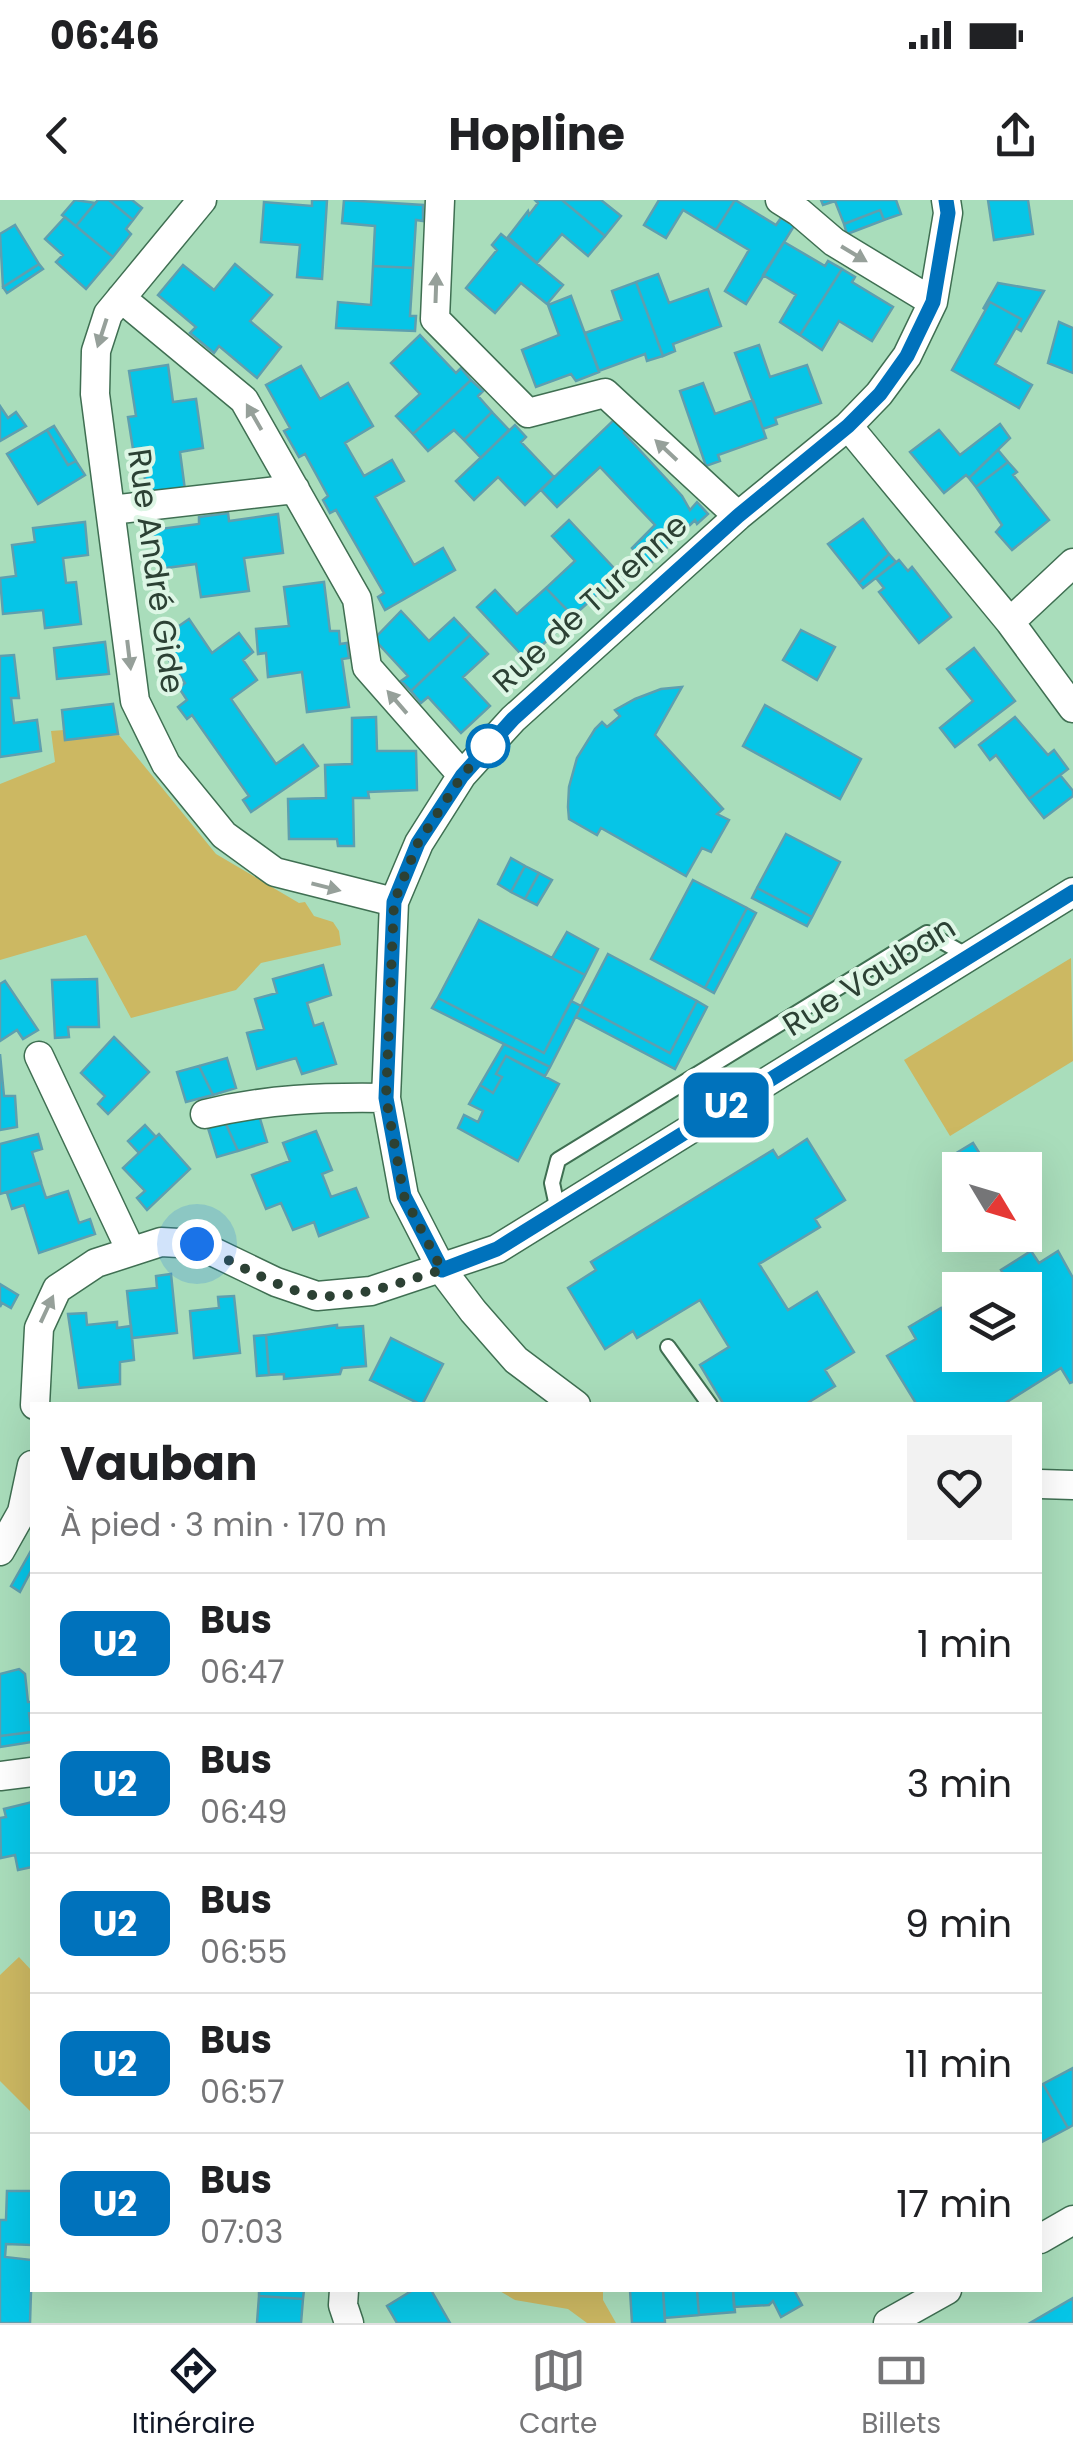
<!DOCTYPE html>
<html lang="fr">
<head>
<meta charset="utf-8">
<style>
	:root { --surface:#fff; --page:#f2f2f2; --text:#202124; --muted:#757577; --line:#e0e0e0; --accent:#111827 }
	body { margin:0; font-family:Poppins,sans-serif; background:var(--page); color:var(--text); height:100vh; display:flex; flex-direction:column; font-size:38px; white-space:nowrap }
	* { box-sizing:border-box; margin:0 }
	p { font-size:32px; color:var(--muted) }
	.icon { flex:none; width:55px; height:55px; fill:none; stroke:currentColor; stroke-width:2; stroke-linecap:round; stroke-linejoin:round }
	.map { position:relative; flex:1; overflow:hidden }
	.panel { position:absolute; left:30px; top:1202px; width:1012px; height:890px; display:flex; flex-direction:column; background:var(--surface); border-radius:0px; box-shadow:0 10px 40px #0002 }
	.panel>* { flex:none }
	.badge { padding:0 20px; border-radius:15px; font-size:35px; line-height:65px }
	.needle { width:65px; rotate:128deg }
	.tools { position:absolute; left:942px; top:952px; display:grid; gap:20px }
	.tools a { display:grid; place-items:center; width:100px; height:100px; border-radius:0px; background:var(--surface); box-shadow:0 10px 40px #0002; font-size:50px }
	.you { position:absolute; width:50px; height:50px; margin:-25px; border:8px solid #fff; border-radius:50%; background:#1a73e8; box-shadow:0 0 0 15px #1a73e833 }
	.map>.badge { position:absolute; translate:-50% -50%; box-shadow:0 0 0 5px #fff }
	.round { display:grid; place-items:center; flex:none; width:105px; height:105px; border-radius:0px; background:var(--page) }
	.overview { display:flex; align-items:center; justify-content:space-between; height:170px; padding:0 30px }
	h1 { font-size:48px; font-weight:700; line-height:75px }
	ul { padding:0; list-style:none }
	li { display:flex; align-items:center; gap:30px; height:140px; padding:0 30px; border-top:2px solid var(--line) }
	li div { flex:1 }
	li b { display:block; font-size:38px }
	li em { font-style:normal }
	li .badge { min-width:110px; font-weight:700; text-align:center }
	.status { display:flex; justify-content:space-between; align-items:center; height:70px; padding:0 50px; background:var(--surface); direction:ltr }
	.status svg { height:28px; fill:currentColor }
	header { display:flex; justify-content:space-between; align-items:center; height:130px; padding:0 30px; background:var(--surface); font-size:45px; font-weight:700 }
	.tabs { display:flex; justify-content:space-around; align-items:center; height:140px; border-top:2px solid var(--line); background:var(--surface); font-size:28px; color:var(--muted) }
	.tabs a { display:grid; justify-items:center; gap:5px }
	.tabs .on { color:var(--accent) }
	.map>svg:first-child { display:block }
	.green { fill:#ccb862 }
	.building { fill:#06c5e7; stroke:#5e9faf; stroke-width:2.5 }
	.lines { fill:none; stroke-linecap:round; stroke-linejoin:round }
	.lane-casing { stroke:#3f6f52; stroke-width:18 }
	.street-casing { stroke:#3f6f52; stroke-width:31 }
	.lane { stroke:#fff; stroke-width:14 }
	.street { stroke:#fff; stroke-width:28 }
	.oneway { fill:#96a09a }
	.line-casing { stroke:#fff; stroke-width:22 }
	.line { stroke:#0072bc; stroke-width:15 }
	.walk { stroke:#2c4134; stroke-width:10; stroke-dasharray:0 18 }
	.stop-dot { fill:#fff; stroke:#0072bc; stroke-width:5 }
	.labels { text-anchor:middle; stroke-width:8; stroke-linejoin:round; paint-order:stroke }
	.street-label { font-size:32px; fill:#2c4134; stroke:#ddf6e5 }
</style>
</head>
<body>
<div class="status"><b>06:46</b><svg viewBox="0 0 49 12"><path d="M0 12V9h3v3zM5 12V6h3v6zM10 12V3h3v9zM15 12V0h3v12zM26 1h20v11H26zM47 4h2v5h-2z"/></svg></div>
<header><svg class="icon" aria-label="back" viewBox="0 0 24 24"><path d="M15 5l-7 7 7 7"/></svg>Hopline<svg class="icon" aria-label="share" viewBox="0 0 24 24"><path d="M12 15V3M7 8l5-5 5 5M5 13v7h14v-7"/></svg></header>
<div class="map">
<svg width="1073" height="2123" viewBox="0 0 1073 2123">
	<rect width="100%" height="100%" fill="#a9ddbb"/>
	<!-- green -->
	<path class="green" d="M64,530L66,540L119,535L216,654L299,703L305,702L314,716L333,722L339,731L341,745L261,763L236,790L131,818L86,735L0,760V584L55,562L51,531Z
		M1071,758L1073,861L950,936L904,860Z
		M19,1757L32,1771V1913L0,1881V1775Z
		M498,2090H603V2100L616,2123H587L568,2109L515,2100Z"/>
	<!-- building -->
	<path class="building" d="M75,0L95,3L76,26L62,15Z
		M98,0H109L133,20L126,29L131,34L113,57L76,26Z
		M109,0H132L142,8L133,20Z
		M312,0H327L322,79L297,77L300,45L261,42L264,2L312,6Z
		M344,0L423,5V21L416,20L413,68L373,66L375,26L342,23Z
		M535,0H562L605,36L588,56L562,34L537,63L508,37L528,11L529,15L538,3Z
		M562,0H601L621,16L605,36Z
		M659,0H735L716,30L683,10L666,38L644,25Z
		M735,0L776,25L781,18L794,26L746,104L725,91L749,50L716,30Z
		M821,0H896L901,14L884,20L880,10L844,24L835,1L823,5Z
		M988,0H1028L1033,34L994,40Z
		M880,10L884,20L847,34L844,24Z
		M65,17L113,57L86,89L56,62L63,55L45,39Z
		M15,25L39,64L3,87L0,34Z
		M501,34L563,85L547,104L521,83L495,113L466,88L497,50L492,45Z
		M784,42L825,66L828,61L842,69L800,135L780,122L796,95L763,75Z
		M39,64L43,69L7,93L3,87Z
		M235,64L272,95L250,121L281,147L257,178L219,146L214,153L190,133L196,127L158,95L183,65L214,90Z
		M373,66L413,68L410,116H416L415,131L336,128L338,102L371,105Z
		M842,69L855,77L852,82L893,107L872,141L839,121L822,150L800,135Z
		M658,74L669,103L708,89L721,126L673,144L675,151L663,156L636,82Z
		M636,82L663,156L647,161L645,154L599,171L585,133L622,120L612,91Z
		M998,83L1044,91L1021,131L1016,128L1021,119L990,102L983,109Z
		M571,96L599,172L576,181L571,174L536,187L522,150L559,135L548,105Z
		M990,102L1021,119L995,164L1032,185L1019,208L952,170Z
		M1059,122L1073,128V173L1048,163Z
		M420,135L456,173L461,168L471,180L413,234L396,216L420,194L391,163Z
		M759,145L770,177L807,165L821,203L775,218L777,224L763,229L735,153Z
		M168,165L173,202L196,199L203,248L180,252L185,290L147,296L141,248L133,249L128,217L136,216L129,171Z
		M301,166L320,199L348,183L373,226L345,243L364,276L392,260L404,281L375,297L414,365L443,348L455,370L385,410L378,397L384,393L336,310L330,313L323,300L328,296L305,254L299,257L284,231L290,228L266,185Z
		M471,180L483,191L478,196L492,212L464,240L454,230L428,251L413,234Z
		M703,183L715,214L753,200L766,238L718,255L720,261L706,266L680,191Z
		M0,206L8,218L16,212L26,226L0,241Z
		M492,212L509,230L481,258L464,240Z
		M618,216L629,228L624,233L682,296L690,310L697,302L708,314L697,324L695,320L648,366L632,348L655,325L600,267L557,307L541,290Z
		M1000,224L1010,238L969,278L966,275L944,293L910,252L939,230L960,255Z
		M515,225L526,237L521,242L554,277L525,305L498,277L474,300L456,281Z
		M54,226L76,261L68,265L47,230Z
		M47,230L68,265L76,261L85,275L38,304L7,254Z
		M998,250L1008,262L976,287L969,278Z
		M1008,262L1017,272L1013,275L1049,320L1012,350L996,332L1002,325L976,287Z
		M228,313L229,321L278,314L283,353L244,358L249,391L201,397L196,364L158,369L152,330L199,324V317Z
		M863,319L889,354L859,383L828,344Z
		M569,320L625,380L613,390L608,385L573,416L546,388L575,361L552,336Z
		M85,322L88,355L63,358L66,383L76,382L81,424L45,428L43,410L3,414L0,378L16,376L12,345L35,342L33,328Z
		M889,354L896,362L863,388L859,383Z
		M899,360L908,371L912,367L951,417L919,443L879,392L884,388L876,378Z
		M324,382L330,431H339L340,444L347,443L349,458L342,459L349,507L307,512L302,472L268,477L266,453L258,454L256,429L289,426L284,387Z
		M546,388L573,416L538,449L543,456L532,466L477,407L495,390L517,414Z
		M401,411L429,441L454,418L470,435L411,491L401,481L408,476L374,439Z
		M189,419L212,453L239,433L253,452L243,460L257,480L231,499L276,564L303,545L318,566L251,612L243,600L249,596L192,515L187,519L178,507L187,500L179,488L185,483L156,442Z
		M801,430L835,447L817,480L783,460Z
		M470,435L488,454L463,477L490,506L461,533L428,497L421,503L411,491Z
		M105,442L109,474L57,479L54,448Z
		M974,448L1015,501L955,547L940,528L973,501L947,469Z
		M14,455L19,498H11L14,523L37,520L41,551L0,557V456Z
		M682,487L655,535L723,609L717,614L729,620L711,652L702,648L686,676L601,628L597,635L569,619L568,607L569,587L577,558L595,529L602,522L607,527L620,516L615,510L635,499L661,489Z
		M113,504L118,534L65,540L62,510Z
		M765,505L861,559L840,599L743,546Z
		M376,517L377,551H416L417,590L368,592L369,598H353L354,646H338L337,639H289L288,599L326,598L325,565L352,564V518Z
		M1015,517L1048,555L1054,550L1068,569L1029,599L996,555L990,560L979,545Z
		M1060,575L1073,591V596L1044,618L1029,599Z
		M786,634L840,662L812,717L757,688Z
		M511,658L525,666L511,692L498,684Z
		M525,666L539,673L525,699L511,692Z
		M539,673L552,680L537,705L525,699Z
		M693,680L747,708L705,788L651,759Z
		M757,688L812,717L807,726L752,698Z
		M747,708L756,713L714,793L705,788Z
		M479,720L585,775L544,853L438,798Z
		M567,732L598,749L585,775L552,758Z
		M608,754L697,801L670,853L581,806Z
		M323,765L331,795L307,803L314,826L323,823L336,864L302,874L296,858L257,869L247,833L264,829L255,799L277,793L273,779Z
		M97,779L99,827H68L69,837L55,838L52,780Z
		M5,781L38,830L23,839L17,830L0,841V784Z
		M438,798L544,853L571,801L581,806L550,867L432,808Z
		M697,801L707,807L675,869L576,817L581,806L670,853Z
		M114,837L149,872L108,914L98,904L105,896L81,873Z
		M504,844L550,867L545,876L506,856L496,874L502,877L493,893L480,885Z
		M0,854L4,896H15L17,927L0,930Z
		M506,856L559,884L518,961L458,928L464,915L478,922L483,911L469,904L480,885L493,893L502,877L496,874Z
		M227,858L236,888L213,895L199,866Z
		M199,866L213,895L186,902L177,872Z
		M258,912L267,942L238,951L225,922Z
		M225,922L238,951L217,957L208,928Z
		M145,925L156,937L139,953L128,941Z
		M316,931L332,970L322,974L331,997L356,988L368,1017L319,1036L314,1022L293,1030L281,1003L266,1009L252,975L290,961L283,943Z
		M38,934L42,949L32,952L41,982L0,994V944Z
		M159,934L190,969L147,1010L137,998L145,991L123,968Z
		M807,939L845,1000L815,1019L820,1027L759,1064L788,1110L817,1092L854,1152L825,1170L835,1186L804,1205H724L700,1165L729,1147L700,1100L637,1138L633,1131L605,1149L568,1088L596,1070L591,1062L773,950L778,958Z
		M973,943L990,970H960V984L945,960Z
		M41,983L46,998L68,991L79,1023L90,1019L95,1034L39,1053L24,1005L12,1009L7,993Z
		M1031,1051L1039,1063L1058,1051L1073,1078V1182L1070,1183L1061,1168L1002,1205H917L887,1156L916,1139L909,1127L941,1108L950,1123L960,1117V1155H1025V1090H1005L1011,1086L1001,1070Z
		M171,1074L177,1133L132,1138L127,1091L157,1088L156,1076Z
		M0,1084L18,1095L11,1108L2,1103L0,1107Z
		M234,1096L240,1153L194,1158L190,1111L219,1108L218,1097Z
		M86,1113L87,1125L117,1122V1128L131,1126L134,1160L120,1162V1184L79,1188L68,1114Z
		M337,1125V1128L363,1126L366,1166L342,1168L340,1174L284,1179V1174L269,1175L266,1135Z
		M266,1135L269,1175L257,1176L254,1136Z
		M391,1138L443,1164L422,1205L370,1180Z
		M32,1349V1369L20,1392L11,1386Z
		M19,1469L25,1474L28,1502H32V1512L29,1513L32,1532L0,1536V1474Z
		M32,1532V1542L0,1547V1536Z
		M32,1602V1667L18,1670L15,1655L1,1658L0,1618L6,1617L4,1609Z
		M1073,1868V1925L1068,1928L1043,1884Z
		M1043,1884L1068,1928L1040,1943V1885Z
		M7,1991H32V2045L6,2044L5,2057L32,2060L30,2123H0V2020H6Z
		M259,2090H304L303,2099L259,2096Z
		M413,2090H431L450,2123H397L387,2106Z
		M630,2090H663L665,2123H632Z
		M663,2090H697L699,2115L665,2118Z
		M697,2090H733L735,2112L699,2115Z
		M733,2090H794L802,2105L781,2117L773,2101L769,2105L734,2107Z
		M259,2096L303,2099L301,2123H257Z
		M1073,2098V2123H1030Z"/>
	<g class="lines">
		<defs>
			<path id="lane" d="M558,1011L552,983L558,960L927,733L968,756
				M668,1147L710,1205"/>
			<path id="street" d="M202,0L108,114L96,151L95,194L135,501L166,564L224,635L275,672L394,702
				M440,0L435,119L528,213L605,193L738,316
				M780,0L799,12L834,42L933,102
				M121,98L244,200L357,399L367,467L462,575
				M848,226L1010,422L1073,508
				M111,310L295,289
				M1010,422L1073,363
				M39,856L131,1051
				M205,914C267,899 322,897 386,898
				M35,1205L39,1128L57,1089L96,1063L161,1042L197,1044L276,1082L317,1096L371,1091L497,1049L1073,692
				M576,1205L516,1160L473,1111L442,1070L404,996L386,898L394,702L419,643L462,575L513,519L738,316L848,226L879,194L907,156L933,102L948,13L946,0
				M1040,1284L1073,1285
				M0,1351L22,1312L32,1265
				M0,1576L32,1572
				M1040,2039L1073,2020
				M344,2090L343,2105L349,2123
				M888,2123L947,2090"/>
		</defs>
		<!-- lane casing -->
		<use href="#lane" class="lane-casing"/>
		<!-- street casing -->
		<use href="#street" class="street-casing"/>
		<!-- lane -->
		<use href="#lane" class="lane"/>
		<!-- street -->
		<use href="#street" class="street"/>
	</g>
	<!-- one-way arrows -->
	<defs><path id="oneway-solid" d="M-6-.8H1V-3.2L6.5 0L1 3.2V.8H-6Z" transform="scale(2.5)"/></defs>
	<g class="oneway">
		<use href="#oneway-solid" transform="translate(854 54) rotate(31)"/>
		<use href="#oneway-solid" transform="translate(436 88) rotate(-88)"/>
		<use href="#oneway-solid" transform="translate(102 133) rotate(108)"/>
		<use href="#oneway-solid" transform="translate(254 217) rotate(-120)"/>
		<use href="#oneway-solid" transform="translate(666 250) rotate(-137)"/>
		<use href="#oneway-solid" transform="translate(129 455) rotate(83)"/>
		<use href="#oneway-solid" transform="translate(397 502) rotate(-131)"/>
		<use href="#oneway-solid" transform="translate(326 687) rotate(14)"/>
		<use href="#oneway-solid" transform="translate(47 1109) rotate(-65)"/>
	</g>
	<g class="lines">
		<defs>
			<path id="line" d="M946,0L948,13L933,102L907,156L880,194L848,226L738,316L513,519L462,576L418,643L394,702L386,898L404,996L442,1070L497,1049L1073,692"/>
		</defs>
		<!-- line casing -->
		<use href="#line" class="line-casing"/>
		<!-- line -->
		<use href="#line" class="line"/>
		<!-- walk -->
		<path class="walk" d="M197,1044C228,1059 287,1094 320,1096C362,1098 403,1081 442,1070L404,996L386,898L394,702L418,643L462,576L488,546"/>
	</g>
	<!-- markers -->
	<circle class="stop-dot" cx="488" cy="546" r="20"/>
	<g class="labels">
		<!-- street labels -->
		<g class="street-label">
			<text transform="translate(156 371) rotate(82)" y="11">Rue André Gide</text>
			<text transform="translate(590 403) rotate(-42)" y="11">Rue de Turenne</text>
			<text transform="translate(869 776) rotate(-32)" y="11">Rue Vauban</text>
		</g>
	</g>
</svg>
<div class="tools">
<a><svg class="needle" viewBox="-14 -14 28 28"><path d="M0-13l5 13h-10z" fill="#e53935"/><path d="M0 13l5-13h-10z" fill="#757577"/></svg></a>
<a><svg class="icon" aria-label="layers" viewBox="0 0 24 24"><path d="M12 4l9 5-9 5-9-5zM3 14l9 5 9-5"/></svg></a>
</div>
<div class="you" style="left:197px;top:1044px"></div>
<b class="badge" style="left:726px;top:905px;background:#0072bc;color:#fff">U2</b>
<section class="panel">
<div class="overview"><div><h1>Vauban</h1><p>À pied · 3 min · 170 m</p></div><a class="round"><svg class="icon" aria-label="heart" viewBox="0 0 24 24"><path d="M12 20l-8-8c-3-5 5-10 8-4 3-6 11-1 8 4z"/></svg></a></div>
<ul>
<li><span class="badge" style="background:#0072bc;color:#fff">U2</span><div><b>Bus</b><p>06:47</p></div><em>1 min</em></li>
<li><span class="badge" style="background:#0072bc;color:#fff">U2</span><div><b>Bus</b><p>06:49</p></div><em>3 min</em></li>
<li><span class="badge" style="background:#0072bc;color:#fff">U2</span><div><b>Bus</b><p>06:55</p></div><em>9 min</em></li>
<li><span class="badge" style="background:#0072bc;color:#fff">U2</span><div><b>Bus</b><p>06:57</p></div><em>11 min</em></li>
<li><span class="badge" style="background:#0072bc;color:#fff">U2</span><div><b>Bus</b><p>07:03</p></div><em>17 min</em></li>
</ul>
</section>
</div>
<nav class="tabs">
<a class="on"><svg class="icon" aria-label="directions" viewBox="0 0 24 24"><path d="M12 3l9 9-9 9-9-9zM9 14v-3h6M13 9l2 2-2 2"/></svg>Itinéraire</a>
<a><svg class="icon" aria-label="map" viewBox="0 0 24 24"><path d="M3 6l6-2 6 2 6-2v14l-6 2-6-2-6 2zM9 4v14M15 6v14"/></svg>Carte</a>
<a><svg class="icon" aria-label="tickets" viewBox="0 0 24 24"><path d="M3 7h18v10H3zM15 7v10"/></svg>Billets</a>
</nav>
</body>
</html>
